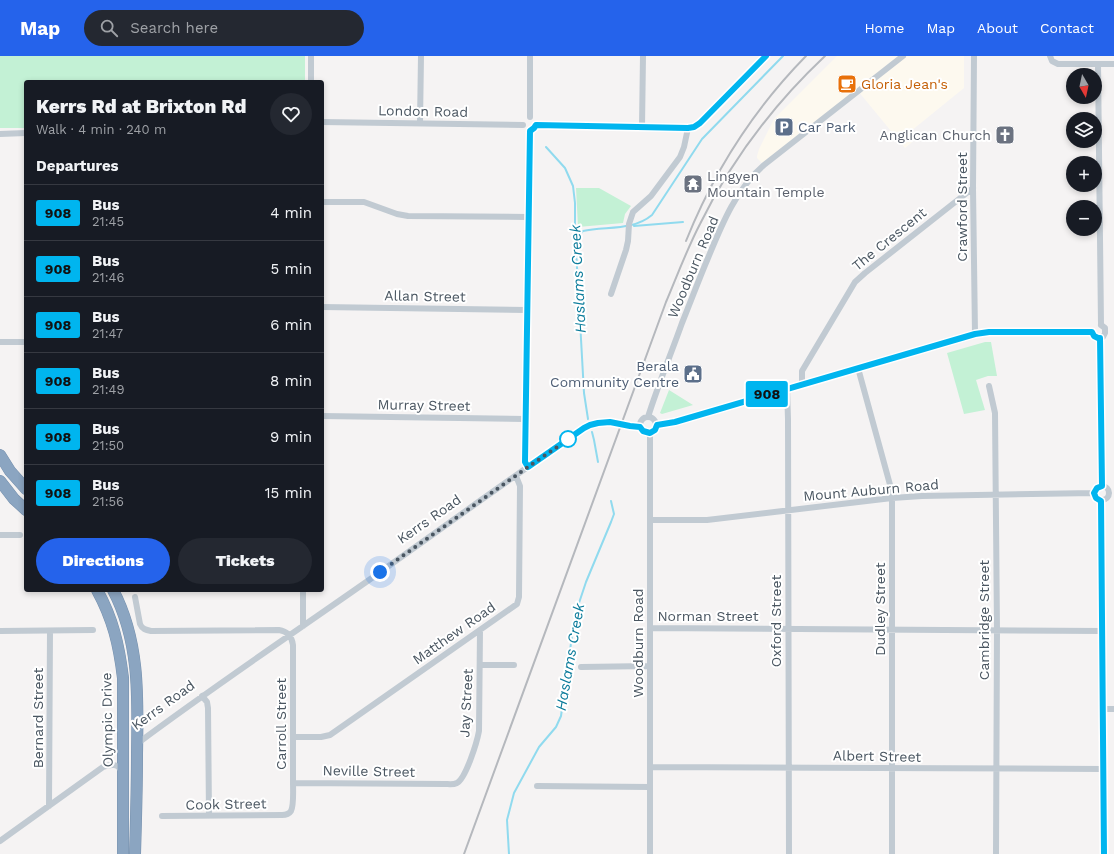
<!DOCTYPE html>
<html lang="en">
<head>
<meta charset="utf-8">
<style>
	:root { --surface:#171b24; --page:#242831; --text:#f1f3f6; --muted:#9ea1a6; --line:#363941; --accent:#2563eb }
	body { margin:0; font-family:"Work Sans",sans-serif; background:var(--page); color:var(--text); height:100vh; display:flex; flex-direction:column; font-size:15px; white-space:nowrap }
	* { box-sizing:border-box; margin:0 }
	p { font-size:13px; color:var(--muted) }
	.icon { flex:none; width:22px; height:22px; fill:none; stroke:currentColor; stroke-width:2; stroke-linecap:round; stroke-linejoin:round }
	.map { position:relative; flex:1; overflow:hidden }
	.drawer { position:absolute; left:24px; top:24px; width:300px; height:512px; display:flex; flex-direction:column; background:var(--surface); border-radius:4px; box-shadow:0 2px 6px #0003 }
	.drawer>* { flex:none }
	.badge { padding:0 8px; border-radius:3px; font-size:14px; line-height:26px }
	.needle { width:26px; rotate:171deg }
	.buttons { position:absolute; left:1066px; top:12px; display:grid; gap:8px }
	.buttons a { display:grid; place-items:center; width:36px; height:36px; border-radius:50%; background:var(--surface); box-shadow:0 2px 6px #0003; font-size:20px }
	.you { position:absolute; width:20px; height:20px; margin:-10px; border:3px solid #fff; border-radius:50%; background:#1a73e8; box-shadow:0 0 0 6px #1a73e833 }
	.map>.badge { position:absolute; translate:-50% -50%; box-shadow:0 0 0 2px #fff }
	h2 { padding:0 12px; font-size:15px; line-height:36px }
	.round { display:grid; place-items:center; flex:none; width:42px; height:42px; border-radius:21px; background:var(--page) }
	.summary { display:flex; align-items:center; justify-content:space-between; height:68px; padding:0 12px }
	h1 { font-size:19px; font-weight:800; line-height:30px }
	.button { display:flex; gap:8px; margin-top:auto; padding:8px 12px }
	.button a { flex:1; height:46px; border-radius:24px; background:var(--accent); color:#fff; font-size:16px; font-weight:800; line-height:46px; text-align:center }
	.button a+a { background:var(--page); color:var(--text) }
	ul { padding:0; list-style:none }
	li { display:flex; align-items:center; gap:12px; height:56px; padding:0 12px; border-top:1px solid var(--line) }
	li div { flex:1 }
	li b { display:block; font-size:15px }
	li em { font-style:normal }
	li .badge { min-width:44px; font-weight:700; text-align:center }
	header { display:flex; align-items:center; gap:24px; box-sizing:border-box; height:56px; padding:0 20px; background:var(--accent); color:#fff }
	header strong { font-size:19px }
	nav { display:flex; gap:22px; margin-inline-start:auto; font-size:14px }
	.search { width:280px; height:36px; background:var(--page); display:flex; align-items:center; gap:10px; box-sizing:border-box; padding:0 14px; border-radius:22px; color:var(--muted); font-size:15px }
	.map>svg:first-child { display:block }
	.commercial { fill:#fdf9ef }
	.green { fill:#c3f1d5 }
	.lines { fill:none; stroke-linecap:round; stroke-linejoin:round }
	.stream { stroke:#90daee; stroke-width:2 }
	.highway-casing { stroke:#7690ad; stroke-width:12 }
	.street { stroke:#c1cad2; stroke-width:6 }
	.highway { stroke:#8ba5c1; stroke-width:11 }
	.rail { stroke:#b5b8bd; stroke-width:2 }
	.line-casing { stroke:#fff; stroke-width:9 }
	.line { stroke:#00b5ef; stroke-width:6 }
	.walk { stroke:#4a5661; stroke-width:4; stroke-dasharray:0 7.2 }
	.stop-dot { fill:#fff; stroke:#00b5ef; stroke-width:2 }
	.labels { text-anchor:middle; stroke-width:4; stroke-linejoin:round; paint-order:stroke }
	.food-label { font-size:14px; fill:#c56008; stroke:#fff; text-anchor:start }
	.street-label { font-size:14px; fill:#4a5661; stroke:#fff }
	.service-label { font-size:14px; fill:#4e5e75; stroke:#fff; text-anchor:start }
	.worship-label { font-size:14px; fill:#5b616d; stroke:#fff; text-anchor:end }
	.water-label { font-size:15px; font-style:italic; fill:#0c7c9b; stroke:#fff }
</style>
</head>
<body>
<header>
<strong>Map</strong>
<div class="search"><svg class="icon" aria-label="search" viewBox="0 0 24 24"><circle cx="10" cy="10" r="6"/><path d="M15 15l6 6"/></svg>Search here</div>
<nav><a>Home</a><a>Map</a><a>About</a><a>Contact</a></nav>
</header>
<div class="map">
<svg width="1114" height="798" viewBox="0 0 1114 798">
	<rect width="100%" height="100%" fill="#f5f3f3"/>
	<!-- commercial -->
	<path class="commercial" d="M837,0H964V32L911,75L917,82L905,92L858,35L764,109L757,102V100L759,93L774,63Z"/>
	<!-- green -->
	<path class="green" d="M0,0H305V26H26V72H0Z
		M576,132H599L631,150L625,158L623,167L578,171Z
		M985,286H991L997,320H988L976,324L985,354L964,358L947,297Z
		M669,334L693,349L662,358L660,357Z"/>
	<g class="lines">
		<!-- stream -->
		<path class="stream" d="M546,91L565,112L573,130L575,147V175L584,337L588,363
			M634,170L683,166
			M575,190L580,178L583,175C606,170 633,175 652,159L702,83L783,0
			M592,376L594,384L598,406
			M509,798L507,764L514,737L539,691L556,671L561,660L572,580L578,550L586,526L611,466L614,458L611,445"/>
		<defs>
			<path id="highway" d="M0,399L10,415L26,433
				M0,425L14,443L26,454
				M97,534C113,563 119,589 123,622V798
				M113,534C140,585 138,642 137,698C137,731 136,765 135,798"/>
		</defs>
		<!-- highway casing -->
		<use href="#highway" class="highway-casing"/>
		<!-- street -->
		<path class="street" d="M974,0L973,132L975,278
			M1050,0L1052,5L1058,8H1114
			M1098,8L1101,269
			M311,26V0
			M530,61V0
			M322,66L523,69
			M420,67L421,0
			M536,69L688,72L694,71L700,67L766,0
			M642,71L643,0
			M0,78L26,77
			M322,146H364L397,158L408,160L528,161
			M611,238L626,194L628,185L629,168L633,156L651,140L680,101L684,91L688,72
			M322,251L527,254
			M1100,282L1102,430
			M1100,282L1103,281L1105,277V272L1101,269
			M0,286H26
			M858,312L892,436V798
			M802,328V315L855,226L865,217L973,132
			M989,330L995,357L997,574L996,798
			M787,332L788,363L789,798
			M322,360L525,363
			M640 369a8 8 0 1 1 16 0a8 8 0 1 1-16 0Z
			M648,361C658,329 671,298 682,267C691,245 699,223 708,202C722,168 736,133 764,109L903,0
			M657,369L666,368L975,278L989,276H1092
			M528,411L525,406L524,400L530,75
			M1095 437a7 7 0 1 1 14 0a7 7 0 1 1-14 0Z
			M1101,445L1104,798
			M650,464H707L892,442L922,440L1094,437
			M0,479H20
			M135,541L140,568C142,573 146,574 151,575L279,574C287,575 292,581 293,589V727C293,733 294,749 291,755C289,758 286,759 282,759L162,760
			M303,570V534
			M650,572L1102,575
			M0,575L93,574
			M480,609H514
			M581,611L650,610
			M202,640L207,646L208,652L209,759
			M1102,653H1114
			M293,681H321L330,679L517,548L519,541L520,430L516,420
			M138,687C213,631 292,578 369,524C441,473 512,421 584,372C606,361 619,369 640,371
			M650,711C801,711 952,713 1103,713
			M293,727L445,728C448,728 453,729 457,727C466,722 477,686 479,675L480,574
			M537,730L650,731
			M49,750L50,575
			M0,785L103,711C111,708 119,707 122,717
			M650,798V377"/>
		<!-- highway -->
		<use href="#highway" class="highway"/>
		<!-- rail -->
		<path class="rail" d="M686,185C714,115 753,54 806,0
			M464,798L666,246C677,220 687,193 700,168C731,105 774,48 825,0"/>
	</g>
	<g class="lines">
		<defs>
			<path id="line" d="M766,0L700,67L694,71L688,72L536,69L534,72L530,75L525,406L528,411L584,372L590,369L598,367L610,366L630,370L640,371L643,375L650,377L655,374L657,369L675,366L975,278L989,276H1092L1094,280L1098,282H1100L1102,430L1097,432L1094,437L1096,442L1101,445L1104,798"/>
		</defs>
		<!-- line casing -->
		<use href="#line" class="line-casing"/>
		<!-- line -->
		<use href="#line" class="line"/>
		<!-- walk -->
		<path class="walk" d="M380,516L528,411L573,380L568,383"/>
	</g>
	<!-- icons -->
	<defs>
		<symbol id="cafe-square" viewBox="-11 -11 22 22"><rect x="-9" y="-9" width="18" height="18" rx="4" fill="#e8710a" stroke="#fff"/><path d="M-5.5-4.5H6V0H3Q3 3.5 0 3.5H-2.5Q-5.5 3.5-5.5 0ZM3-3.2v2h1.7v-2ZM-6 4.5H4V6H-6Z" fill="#fff"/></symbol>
		<symbol id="parking-square" viewBox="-11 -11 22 22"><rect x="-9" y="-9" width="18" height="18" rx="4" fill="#5c6f8a" stroke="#fff"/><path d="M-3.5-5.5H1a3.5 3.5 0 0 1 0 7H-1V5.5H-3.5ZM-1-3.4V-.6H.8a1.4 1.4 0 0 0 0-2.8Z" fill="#fff"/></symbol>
		<symbol id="church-square" viewBox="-11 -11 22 22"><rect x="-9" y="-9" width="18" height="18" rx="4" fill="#6b7280" stroke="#fff"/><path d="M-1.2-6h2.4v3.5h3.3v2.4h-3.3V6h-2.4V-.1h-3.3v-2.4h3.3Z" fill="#fff"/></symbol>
		<symbol id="temple-square" viewBox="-11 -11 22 22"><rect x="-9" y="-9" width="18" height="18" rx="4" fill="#6b7280" stroke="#fff"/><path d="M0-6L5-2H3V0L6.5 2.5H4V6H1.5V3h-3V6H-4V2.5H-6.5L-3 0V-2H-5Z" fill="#fff"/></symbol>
		<symbol id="civic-square" viewBox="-11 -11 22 22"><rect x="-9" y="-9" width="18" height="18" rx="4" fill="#5c6f8a" stroke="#fff"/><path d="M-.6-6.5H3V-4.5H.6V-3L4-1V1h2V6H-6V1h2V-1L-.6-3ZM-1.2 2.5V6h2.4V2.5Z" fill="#fff"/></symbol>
	</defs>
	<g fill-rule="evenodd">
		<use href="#cafe-square" x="836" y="17" width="22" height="22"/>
		<use href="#parking-square" x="773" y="60" width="22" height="22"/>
		<use href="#church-square" x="994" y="68" width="22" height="22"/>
		<use href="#temple-square" x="682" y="117" width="22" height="22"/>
		<use href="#civic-square" x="682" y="307" width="22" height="22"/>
	</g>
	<!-- markers -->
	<circle class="stop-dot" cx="568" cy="383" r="8"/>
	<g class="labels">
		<!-- food labels -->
		<g class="food-label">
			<text x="861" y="33">Gloria Jean's</text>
		</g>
		<!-- street labels -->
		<g class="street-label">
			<text transform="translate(423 55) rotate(1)" y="5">London Road</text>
			<text transform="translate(962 151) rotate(-90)" y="5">Crawford Street</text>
			<text transform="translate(889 183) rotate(-39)" y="5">The Crescent</text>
			<text transform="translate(693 211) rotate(-67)" y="5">Woodburn Road</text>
			<text transform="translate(425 240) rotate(1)" y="5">Allan Street</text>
			<text transform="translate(424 349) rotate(1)" y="5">Murray Street</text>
			<text transform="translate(871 434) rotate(-5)" y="5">Mount Auburn Road</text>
			<text transform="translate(429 463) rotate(-35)" y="5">Kerrs Road</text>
			<text transform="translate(880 553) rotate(-90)" y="5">Dudley Street</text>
			<text x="708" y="565">Norman Street</text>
			<text transform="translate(984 564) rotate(-90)" y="5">Cambridge Street</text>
			<text transform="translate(776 565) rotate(-90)" y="5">Oxford Street</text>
			<text transform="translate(454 577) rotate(-35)" y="5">Matthew Road</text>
			<text transform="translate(638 587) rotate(-90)" y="5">Woodburn Road</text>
			<text transform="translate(466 647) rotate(-87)" y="5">Jay Street</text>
			<text transform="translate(163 649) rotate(-36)" y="5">Kerrs Road</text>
			<text transform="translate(38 662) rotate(-90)" y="5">Bernard Street</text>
			<text transform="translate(107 664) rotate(-91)" y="5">Olympic Drive</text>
			<text transform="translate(281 668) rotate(-90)" y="5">Carroll Street</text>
			<text transform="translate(877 700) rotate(1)" y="5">Albert Street</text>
			<text transform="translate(369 715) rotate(1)" y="5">Neville Street</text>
			<text transform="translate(226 748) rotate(-1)" y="5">Cook Street</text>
		</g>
		<!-- service labels -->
		<g class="service-label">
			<text x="798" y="76">Car Park</text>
			<text x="679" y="315" text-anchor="end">Berala<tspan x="679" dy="16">Community Centre</tspan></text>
		</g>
		<!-- worship labels -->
		<g class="worship-label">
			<text x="991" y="84">Anglican Church</text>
			<text x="707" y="125" text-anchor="start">Lingyen<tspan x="707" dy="16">Mountain Temple</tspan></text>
		</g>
		<!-- water labels -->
		<g class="water-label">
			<text transform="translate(578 223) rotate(-93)" y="5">Haslams Creek</text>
			<text transform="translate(570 601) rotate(-80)" y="5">Haslams Creek</text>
		</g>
	</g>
</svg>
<div class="buttons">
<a><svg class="needle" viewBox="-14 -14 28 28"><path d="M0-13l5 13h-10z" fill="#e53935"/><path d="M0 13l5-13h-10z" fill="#9ea1a6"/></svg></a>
<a><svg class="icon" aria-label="layers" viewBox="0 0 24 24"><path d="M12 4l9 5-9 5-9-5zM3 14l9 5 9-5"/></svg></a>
<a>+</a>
<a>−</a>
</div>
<div class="you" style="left:380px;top:516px"></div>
<b class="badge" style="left:767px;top:338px;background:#00b5ef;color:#111">908</b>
<section class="drawer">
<div class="summary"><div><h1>Kerrs Rd at Brixton Rd</h1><p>Walk · 4 min · 240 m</p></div><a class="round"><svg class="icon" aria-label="heart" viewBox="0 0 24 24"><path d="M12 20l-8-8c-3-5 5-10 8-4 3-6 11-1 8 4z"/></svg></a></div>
<h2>Departures</h2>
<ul>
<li><span class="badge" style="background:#00b5ef;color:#111">908</span><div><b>Bus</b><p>21:45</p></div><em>4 min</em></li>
<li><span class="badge" style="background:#00b5ef;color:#111">908</span><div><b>Bus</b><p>21:46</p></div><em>5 min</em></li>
<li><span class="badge" style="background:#00b5ef;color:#111">908</span><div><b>Bus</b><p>21:47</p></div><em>6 min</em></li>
<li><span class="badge" style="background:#00b5ef;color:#111">908</span><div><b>Bus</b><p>21:49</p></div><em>8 min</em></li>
<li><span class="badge" style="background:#00b5ef;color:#111">908</span><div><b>Bus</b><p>21:50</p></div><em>9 min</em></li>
<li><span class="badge" style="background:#00b5ef;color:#111">908</span><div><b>Bus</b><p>21:56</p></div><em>15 min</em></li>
</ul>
<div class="button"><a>Directions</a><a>Tickets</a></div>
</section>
</div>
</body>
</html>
